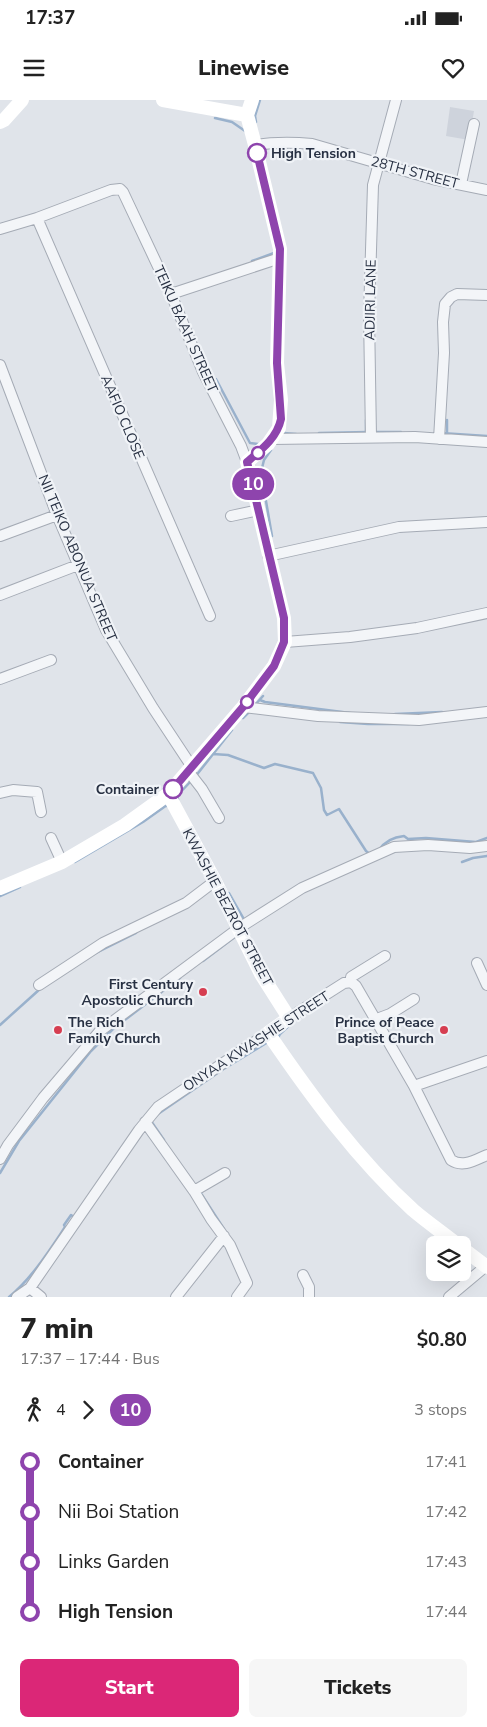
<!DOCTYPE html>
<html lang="en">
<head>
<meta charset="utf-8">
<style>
	:root { --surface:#fff; --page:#f6f6f6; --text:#222; --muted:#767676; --accent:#db2777 }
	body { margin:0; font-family:"Nunito Sans",sans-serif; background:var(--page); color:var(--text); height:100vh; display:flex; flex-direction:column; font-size:19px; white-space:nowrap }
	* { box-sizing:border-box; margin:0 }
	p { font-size:16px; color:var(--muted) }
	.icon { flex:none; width:28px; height:28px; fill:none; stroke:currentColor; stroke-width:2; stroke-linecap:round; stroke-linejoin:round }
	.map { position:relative; height:1197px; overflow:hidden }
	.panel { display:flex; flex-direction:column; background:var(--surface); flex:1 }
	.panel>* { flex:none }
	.badge { padding:0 10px; border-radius:16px; font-size:18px; line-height:32px }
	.buttons { position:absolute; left:426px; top:1136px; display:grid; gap:10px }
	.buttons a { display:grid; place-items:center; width:45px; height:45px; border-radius:8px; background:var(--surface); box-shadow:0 5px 20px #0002; font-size:25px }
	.map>.badge { position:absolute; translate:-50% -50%; box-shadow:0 0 0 2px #fff }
	.legs { display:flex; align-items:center; gap:8px; height:55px; padding:0 20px; font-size:16px }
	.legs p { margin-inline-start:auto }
	.overview { display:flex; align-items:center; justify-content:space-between; height:85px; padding:0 20px }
	h1 { font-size:28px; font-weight:800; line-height:38px }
	.cta { display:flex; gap:10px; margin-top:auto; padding:10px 20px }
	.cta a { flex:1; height:58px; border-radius:8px; background:var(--accent); color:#fff; font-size:20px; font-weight:800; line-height:58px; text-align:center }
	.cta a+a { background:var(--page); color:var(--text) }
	ul { padding:0 20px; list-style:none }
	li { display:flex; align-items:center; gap:18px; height:50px; font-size:19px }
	li i { display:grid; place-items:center; width:8px; height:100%; margin:0 6px; background:currentColor }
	li i::after { content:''; width:12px; height:12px; margin:-6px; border:4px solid; border-radius:50%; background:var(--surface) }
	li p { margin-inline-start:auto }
	li:first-child i { background:linear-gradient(#0000 50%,currentColor 0) }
	li:last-child i { background:linear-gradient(currentColor 50%,#0000 0) }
	.status { display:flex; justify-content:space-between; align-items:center; height:35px; padding:0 25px; background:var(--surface); direction:ltr }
	.status svg { height:14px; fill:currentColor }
	header { display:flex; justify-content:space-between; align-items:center; height:65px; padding:0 20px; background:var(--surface); font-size:22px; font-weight:800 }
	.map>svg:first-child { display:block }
	.built { fill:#ced3dc }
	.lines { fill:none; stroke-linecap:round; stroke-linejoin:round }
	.stream { stroke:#99b1cc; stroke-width:2.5 }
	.street-casing { stroke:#a5abb5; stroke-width:12 }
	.street { stroke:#f3f5f8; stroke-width:10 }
	.secondary { stroke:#fff; stroke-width:14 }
	.line-1-casing { stroke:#fff; stroke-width:11 }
	.line-1 { stroke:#8e44ad; stroke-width:8 }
	.stop-1-dot { fill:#fff; stroke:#8e44ad; stroke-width:2.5 }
	.poi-dot { fill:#d63e51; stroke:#f0f3f7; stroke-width:2 }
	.labels { text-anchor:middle; stroke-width:4.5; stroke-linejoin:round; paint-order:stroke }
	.stop-label { font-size:14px; font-weight:bold; fill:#283143; stroke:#f0f3f7; text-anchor:start }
	.street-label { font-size:14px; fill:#283143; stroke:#f0f3f7 }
	.poi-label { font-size:14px; font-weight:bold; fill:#283143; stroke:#f0f3f7; text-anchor:end }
</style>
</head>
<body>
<div class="status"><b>17:37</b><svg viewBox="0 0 49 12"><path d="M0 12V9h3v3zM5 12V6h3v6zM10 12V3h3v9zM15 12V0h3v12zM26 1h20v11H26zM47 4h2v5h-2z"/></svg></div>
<header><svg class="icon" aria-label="menu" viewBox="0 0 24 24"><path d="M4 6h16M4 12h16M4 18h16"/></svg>Linewise<svg class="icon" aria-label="heart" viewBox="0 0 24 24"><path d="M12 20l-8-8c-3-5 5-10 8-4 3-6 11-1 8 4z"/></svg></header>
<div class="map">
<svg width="487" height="1197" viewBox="0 0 487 1197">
	<rect width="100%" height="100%" fill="#e0e4ea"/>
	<!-- built -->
	<path class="built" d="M450,7L474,11L469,40L446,36Z"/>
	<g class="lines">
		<!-- stream -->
		<path class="stream" d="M215,18L232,22L245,31
			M256,22L255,16L260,0
			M252,161L274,153
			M216,279L250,343L258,344
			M366,332V320
			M374,332H401
			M284,333L296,334
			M319,333L368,332
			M441,333L487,336
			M447,334V320
			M271,350L264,360L261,372L272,436
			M260,600L265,602L350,613
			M255,605L263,596
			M395,614L442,612
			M242,618H243L250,611
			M340,622L368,624H409
			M213,654L228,655L264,668L275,664L313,673L321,688L324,710L327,715L339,709L366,751L371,755
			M195,677L232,630
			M178,699L177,696L191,681
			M379,750C385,741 393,737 404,736L408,739L426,738L476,742L487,738
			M75,762L143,722L167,705V706
			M462,762L473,758L487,756
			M229,793L245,821
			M0,796L20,787
			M94,854L136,833
			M203,861L236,836
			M0,925L40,889
			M278,938L280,934L293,922
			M158,1014L222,970L268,942
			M151,1021L164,1040
			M0,1073L19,1041L91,951L113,929L180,878
			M200,1092L224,1129
			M9,1197C32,1178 49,1151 65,1127L64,1125L71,1115L74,1117L75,1115"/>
		<defs>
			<path id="street" d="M255,45C275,42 292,42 312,44L433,79L487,90
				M461,84L474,24
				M37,118L210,516
				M0,129L37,118L111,90L120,89L123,92L171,194L203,272L241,346L247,362
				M171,194L280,158
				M0,265L57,415L106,530L153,608L192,667
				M371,337L369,215L373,85L396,0
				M272,339L415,337L487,342
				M439,339L444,253L443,222L445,204L451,197L457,194L487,195
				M231,416L259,410
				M0,436L57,415
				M268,456L399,427L487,422
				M0,495L78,465
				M285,542L350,537L417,528L487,513
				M0,579L51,560
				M243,607L318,616L419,620L487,612
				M188,671L202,689L219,718
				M0,693L13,690L37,692L41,712
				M51,738L62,762
				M477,863L487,885
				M351,882V877L385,856
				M39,885L103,843L186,803L215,781
				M289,918L344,883L351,882L356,886L414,986L451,1060C463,1068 475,1060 487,1055
				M374,920L390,914L414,899
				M414,986L487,961
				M145,1022L194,1091L211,1119L230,1145L247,1183L237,1197
				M0,1059L8,1045L43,998L100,931L239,828L302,788L394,747L428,745L470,748L487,746
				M194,1091L225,1073
				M303,1175L309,1187V1197
				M30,1188L41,1197
				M17,1197L30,1188L139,1030L158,1007L268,933
				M176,1197L224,1136
				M449,1197L486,1166"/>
		</defs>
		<!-- street casing -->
		<use href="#street" class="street-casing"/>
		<!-- street -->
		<use href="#street" class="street"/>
		<!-- secondary -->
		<path class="secondary" d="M163,0L247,15
			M247,15L252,0
			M0,22L4,20L22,0
			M168,694L215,781L261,874L289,918L268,933C311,996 357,1059 413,1110C427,1122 443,1133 458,1145
			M0,788L62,762L125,725L168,694L243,607L274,566L285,542L284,518L247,362L268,344L279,328L281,300L277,263L280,149L255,45L247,15
			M462,1148L487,1167"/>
	</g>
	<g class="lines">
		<defs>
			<path id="line-1" d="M173,689L243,607L274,566L284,542V518L247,362C261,350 277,338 281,319L277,263L280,149L257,53"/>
		</defs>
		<!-- line-1 casing -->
		<use href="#line-1" class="line-1-casing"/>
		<!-- line-1 -->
		<use href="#line-1" class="line-1"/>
	</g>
	<!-- markers -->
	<g class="stop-1-dot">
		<circle cx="257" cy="53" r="9"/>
		<circle cx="258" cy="353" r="6"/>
		<circle cx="247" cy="602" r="6"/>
		<circle cx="173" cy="689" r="9"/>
	</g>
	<g class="poi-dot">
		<circle cx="203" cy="892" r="5"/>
		<circle cx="58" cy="930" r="5"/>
		<circle cx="444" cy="930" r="5"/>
	</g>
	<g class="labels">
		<!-- stop labels -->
		<g class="stop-label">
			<text x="271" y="58">High Tension</text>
			<text x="159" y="694" text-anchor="end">Container</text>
		</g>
		<!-- street labels -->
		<g class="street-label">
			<text transform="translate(415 72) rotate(15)" y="5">28TH STREET</text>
			<text transform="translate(370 200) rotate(-89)" y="5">ADJIRI LANE</text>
			<text transform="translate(186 229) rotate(66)" y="5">TEIKU BAAH STREET</text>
			<text transform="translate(123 317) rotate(67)" y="5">AAFIO CLOSE</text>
			<text transform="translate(78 458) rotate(67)" y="5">NII TEIKO ABONUA STREET</text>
			<text transform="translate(228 807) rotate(62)" y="5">KWASHIE BEZROT STREET</text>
			<text transform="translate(256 941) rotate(-33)" y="5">ONYAA KWASHIE STREET</text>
		</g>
		<!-- poi labels -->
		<g class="poi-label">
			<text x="193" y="889">First Century<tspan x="193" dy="16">Apostolic Church</tspan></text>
			<text x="68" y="927" text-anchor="start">The Rich<tspan x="68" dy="16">Family Church</tspan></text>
			<text x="434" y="927">Prince of Peace<tspan x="434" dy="16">Baptist Church</tspan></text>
		</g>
	</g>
</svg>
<div class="buttons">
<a><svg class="icon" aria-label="layers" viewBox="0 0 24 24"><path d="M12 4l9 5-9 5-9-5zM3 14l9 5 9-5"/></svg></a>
</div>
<b class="badge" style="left:253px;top:384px;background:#8e44ad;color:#fff">10</b>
</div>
<section class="panel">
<div class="overview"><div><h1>7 min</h1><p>17:37 – 17:44 · Bus</p></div><b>$0.80</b></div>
<div class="legs"><svg class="icon" aria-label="walk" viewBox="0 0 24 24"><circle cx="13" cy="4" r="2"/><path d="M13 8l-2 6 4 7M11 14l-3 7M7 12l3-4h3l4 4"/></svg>4<svg class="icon" aria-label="forward" viewBox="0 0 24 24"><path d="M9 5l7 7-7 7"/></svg><b class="badge" style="background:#8e44ad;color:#fff">10</b><p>3 stops</p></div>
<ul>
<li><i style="color:#8e44ad"></i><b>Container</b><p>17:41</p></li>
<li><i style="color:#8e44ad"></i><span>Nii Boi Station</span><p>17:42</p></li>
<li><i style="color:#8e44ad"></i><span>Links Garden</span><p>17:43</p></li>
<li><i style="color:#8e44ad"></i><b>High Tension</b><p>17:44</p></li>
</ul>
<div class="cta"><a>Start</a><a>Tickets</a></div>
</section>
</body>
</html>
